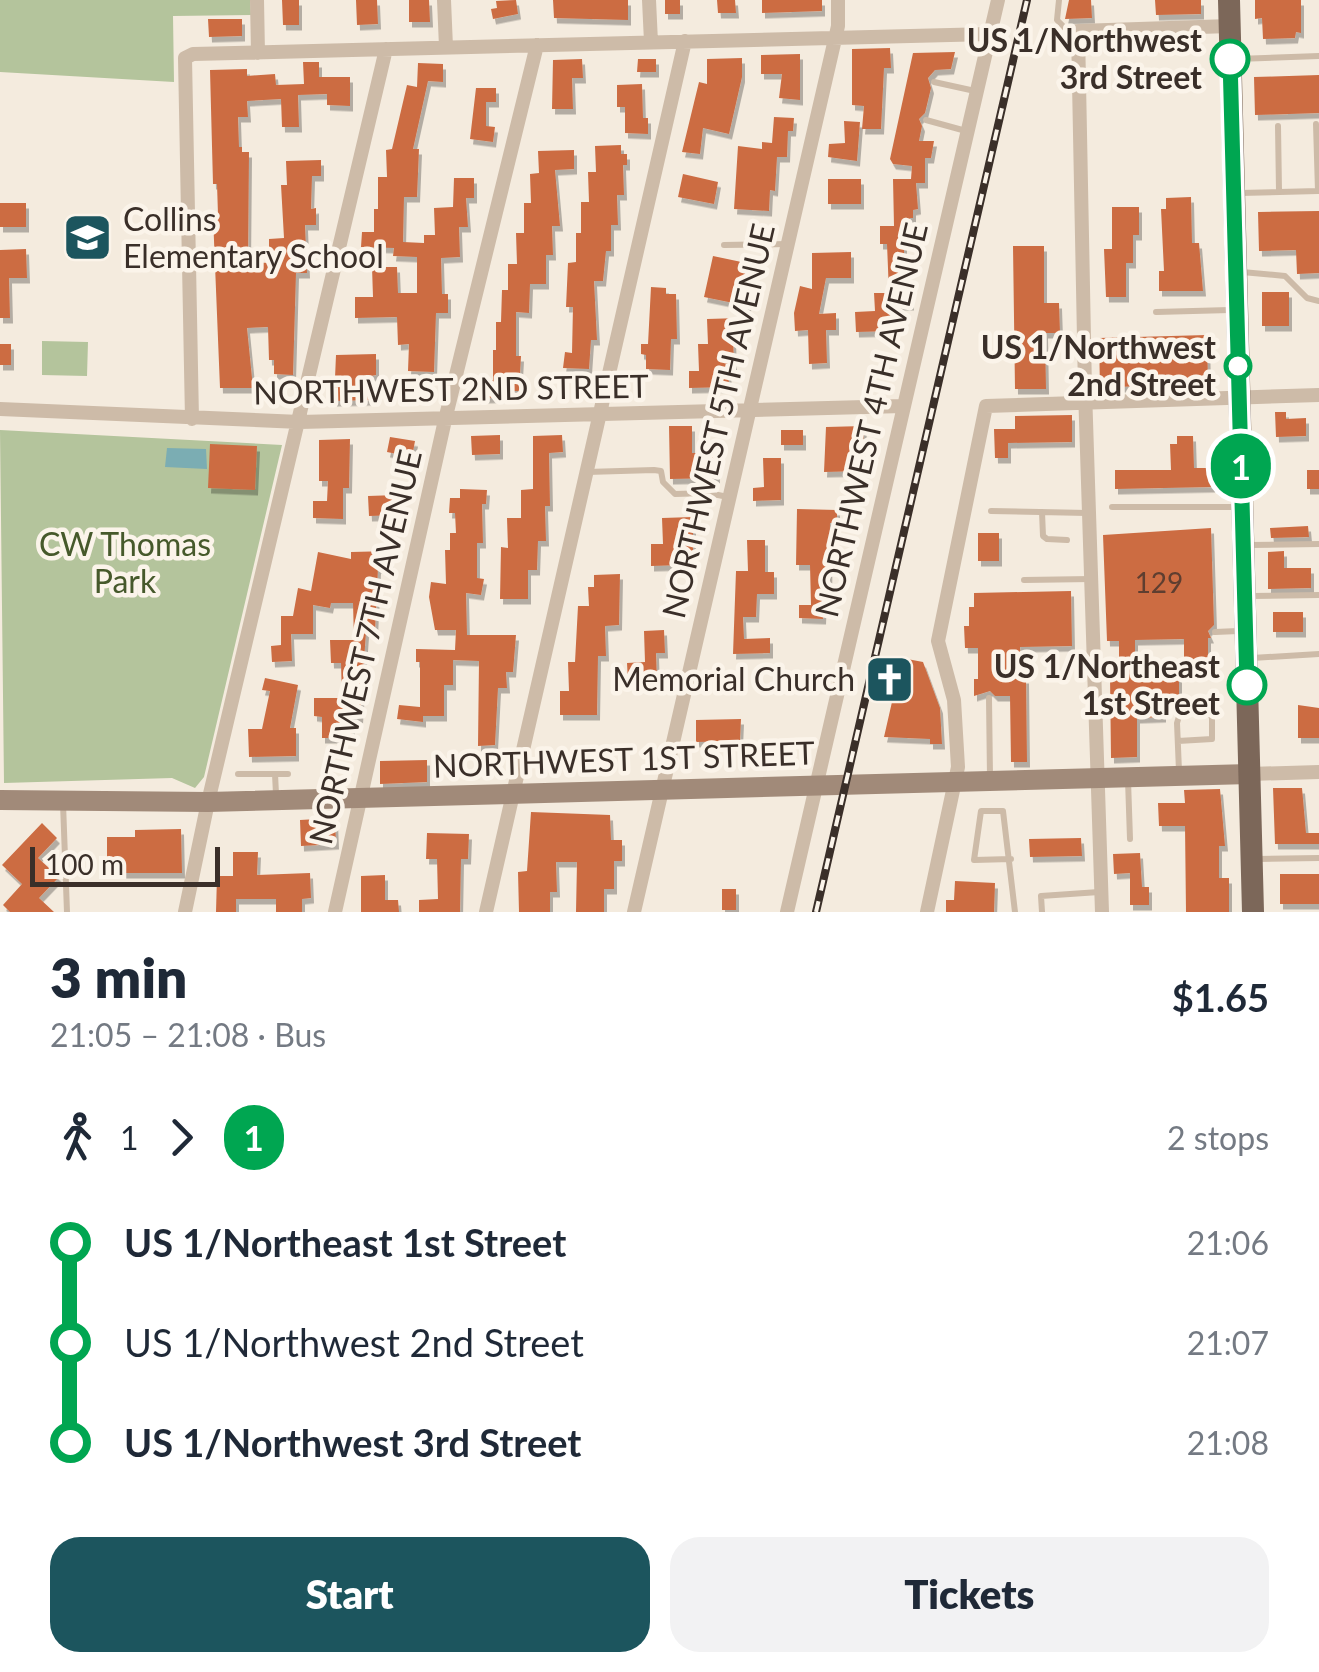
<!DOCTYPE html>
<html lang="en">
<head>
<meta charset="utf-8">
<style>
	:root { --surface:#fff; --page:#f2f2f3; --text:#1f2937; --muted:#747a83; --accent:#1c555e }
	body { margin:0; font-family:Lato,sans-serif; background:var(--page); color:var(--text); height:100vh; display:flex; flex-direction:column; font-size:38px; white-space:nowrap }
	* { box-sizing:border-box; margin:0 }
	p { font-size:32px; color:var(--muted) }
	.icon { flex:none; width:55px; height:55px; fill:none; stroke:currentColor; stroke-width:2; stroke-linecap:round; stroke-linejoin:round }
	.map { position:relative; height:912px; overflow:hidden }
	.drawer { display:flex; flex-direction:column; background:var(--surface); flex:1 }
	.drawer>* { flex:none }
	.badge { padding:0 20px; border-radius:32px; font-size:35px; line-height:65px }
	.scale { position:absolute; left:30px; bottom:25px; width:190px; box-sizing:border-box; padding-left:10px; border:5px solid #3a2f29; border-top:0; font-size:28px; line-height:35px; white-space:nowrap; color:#3a2f29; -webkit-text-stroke:8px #fbf4ea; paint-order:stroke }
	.map>.badge { position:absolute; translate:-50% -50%; box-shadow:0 0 0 5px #fff }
	.legs { display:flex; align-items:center; gap:15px; height:110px; padding:0 50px; font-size:32px }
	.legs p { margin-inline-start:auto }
	.head { display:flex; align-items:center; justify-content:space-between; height:170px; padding:0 50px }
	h1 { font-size:55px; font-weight:800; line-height:75px }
	.primary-button { display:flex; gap:20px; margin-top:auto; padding:20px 50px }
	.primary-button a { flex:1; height:115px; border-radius:30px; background:var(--accent); color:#fff; font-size:40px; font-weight:800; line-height:115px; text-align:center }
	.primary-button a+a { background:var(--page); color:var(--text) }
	ul { padding:0 50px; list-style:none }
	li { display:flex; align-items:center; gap:35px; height:100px; font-size:38px }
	li i { display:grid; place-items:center; width:15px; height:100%; margin:0 12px; background:currentColor }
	li i::after { content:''; width:25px; height:25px; margin:-12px; border:8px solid; border-radius:50%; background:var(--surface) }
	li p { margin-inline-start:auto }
	li:first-child i { background:linear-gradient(#0000 50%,currentColor 0) }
	li:last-child i { background:linear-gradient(currentColor 50%,#0000 0) }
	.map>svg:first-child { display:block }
	.green { fill:#b4c49c }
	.water { fill:#7badb3 }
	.building { fill:#cc6c43; filter:url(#shadow) }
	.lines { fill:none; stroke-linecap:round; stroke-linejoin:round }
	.lane { stroke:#cdbba8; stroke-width:6 }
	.street { stroke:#cdbba8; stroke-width:14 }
	.secondary { stroke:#a18a79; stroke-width:20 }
	.primary { stroke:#7c6759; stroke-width:22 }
	.rail-casing { stroke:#3a2f29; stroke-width:8 }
	.rail { stroke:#fbf4ea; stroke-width:4; stroke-dasharray:11; stroke-linecap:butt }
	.line-1-casing { stroke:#fff; stroke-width:22 }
	.line-1 { stroke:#00a651; stroke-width:15 }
	.stop-1-dot { fill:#fff; stroke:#00a651; stroke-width:5 }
	.labels { text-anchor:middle; stroke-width:9; stroke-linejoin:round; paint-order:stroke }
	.number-label { font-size:28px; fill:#5e3e30 }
	.stop-label { font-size:32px; font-weight:bold; fill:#3a2f29; stroke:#fbf4ea; text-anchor:end }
	.poi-label { font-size:32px; fill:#3a2f29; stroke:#fbf4ea; text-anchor:start }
	.street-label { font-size:32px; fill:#3a2f29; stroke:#fbf4ea }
	.park-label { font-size:32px; fill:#46592b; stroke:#fbf4ea }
</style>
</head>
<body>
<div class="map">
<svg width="1319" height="912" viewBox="0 0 1319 912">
	<defs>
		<filter id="shadow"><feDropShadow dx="3" dy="5.5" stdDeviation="0" flood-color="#0004"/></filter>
	</defs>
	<rect width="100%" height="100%" fill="#f4ebde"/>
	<!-- green -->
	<path class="green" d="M0,0H250L251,15L173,16L174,82L0,72Z
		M42,341L88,342L87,376L42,375Z
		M0,430L282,445L204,777L195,788L172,778L4,783Z"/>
	<!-- water -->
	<path class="water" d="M167,448L206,449L207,469L165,467Z"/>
	<!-- building -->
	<path class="building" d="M282,0H299V25H283Z
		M356,0H377L378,24L357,25Z
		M409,0H429L430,22H409Z
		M516,0L518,14L493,19L491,9L497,8L496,1Z
		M553,0H628V20L554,18Z
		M665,0H680V14H665Z
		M717,0H735L736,13H718Z
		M762,0H822V11L762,13Z
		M1069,0H1091L1092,18L1065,19Z
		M1155,0H1201V14L1156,15Z
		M1255,0H1301V33L1296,32L1295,38L1263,39L1262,18L1255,19Z
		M208,19H242V36L209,37Z
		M890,48L891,68H884L881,129H862L864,106L852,105V49Z
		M955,52L951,69L935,70L928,78L931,88L925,113L919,119L922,126L919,141H934L931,158H925V183H916L918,209L913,210V218H910V236L904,237V292H910L911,305H891L892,331L856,332L855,312L875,311L874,293H889L887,244H880V226H894L893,179H911L912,166L893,164L890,159L913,53Z
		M800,54V100L779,98L782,74H761V55Z
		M742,58V77L729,134L703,128L700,154L682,152L699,82L707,84V59Z
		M582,59L583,78H572L573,109H552L553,60Z
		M638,59H656V72H637Z
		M303,62H319V77H350V106L327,105V94L298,95L299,127H282L281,99L247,101L248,117H238L239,147H242V152H249L248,262L269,263V239L284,238L281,185H287L286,161L321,160V176H312L311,209L316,208V225H305L307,273H296L293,375L274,374V360H269L268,327L247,328L253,388H220L213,216L218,215L217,184H213L210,70L247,69V76L275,74L276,85L304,84Z
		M418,63L443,64V82L428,81L413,149H419L417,197H404L403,242L424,243V235H435L434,208L453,207L454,178H474V198H466L468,227H459L460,257L441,258L442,294H448V313H436L434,372L408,371L409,344L398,345L397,317L355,318V297H373L372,267H397L398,293H417V257L393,256L394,248L361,247L362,232H374V209H378V177H387L386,150L392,149L407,85L417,87Z
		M1319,75V113L1255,115L1254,77Z
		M642,84L643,118H648V134L625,133V107H617V85Z
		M476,88H496V102H486V126L495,127L493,142L470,139Z
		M774,117L794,118L793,131H788L787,157H777L775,191L770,190L769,211L734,209L738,146L762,149V142L772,143Z
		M844,121L860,122L857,161L828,157L829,144L845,143Z
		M621,145V154H627V165H623L624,195H617L618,225H611V251H606L603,281H594L597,340H591L589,369L563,368L565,352L572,353L573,307H566L568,263L576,262V233H581V202H589L588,172H596L595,146Z
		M574,150V169L555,170L560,226H552L553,255H546V284H530L529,313L516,312V356H521L519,391H511V397L483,398V380H493V350H496V322H501L502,290H508V264H517L516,233H524V203H531L530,174L539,173L538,151Z
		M683,174L718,182L714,204L678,197Z
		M828,179H861V204H828Z
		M1191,197L1192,243H1199L1203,291H1159V271H1164L1161,209H1166V198Z
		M0,203H26V227H0Z
		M1112,207H1139V235H1133V263H1126V297H1106L1104,249H1112Z
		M1319,211V273L1297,274L1296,250L1259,251L1258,212Z
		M1013,246H1044V303H1059L1060,333H1045L1046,389H1015Z
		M26,249L27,278H9L10,318H0V250Z
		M851,252V278H826L819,314L836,313V330H826L827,363L809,364L808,330L795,331L794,313L800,286L812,289V253Z
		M713,256L751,264L747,282L753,283L748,306L704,297Z
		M651,287L666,288V294H676L677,339H671L670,370L646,369V355L641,354V344H648Z
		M1262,292H1289V326H1262Z
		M740,318V335L733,336L734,366L728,367L729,387L689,388V371H699L698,344H708L707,319Z
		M1207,335L1208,383L1171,385L1163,378L1157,385L1100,388L1099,338Z
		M0,344H11V365H0Z
		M376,354V375L370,376L371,400L334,401L336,355Z
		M1275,412H1286V419L1306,418V436L1276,437Z
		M1072,415V442L1008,443V458H995L994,429H1015V416Z
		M669,426H692V453H716L717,478L670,479Z
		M864,426L861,471L824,472L826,427Z
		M781,430H803V445H781Z
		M500,435V454L472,455L471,436Z
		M562,435L563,452L549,453L550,506H545L546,541H538L537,570H528V599H500L501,547L508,548L507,518H521V490L533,489V436Z
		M1177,436H1193L1194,468H1212V487L1115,489V470H1171L1170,444H1177Z
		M390,437L415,441L412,457L387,452Z
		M350,439L349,488H343V519L313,518V501H327L328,481H319V440Z
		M210,444L257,446L255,490L208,488Z
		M763,458H781V500L753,501V488L764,487Z
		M1307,470H1319V489H1307Z
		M460,489L487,490L486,504H482L483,543H477V578L484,579L481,595L466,593L467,635H516L513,672H506L507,688H498L495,745L478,746L479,661L453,660V685H444V716H423V722L397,719L399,705L420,707V662H416V649L455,650L456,630H435L429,597L431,582L446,584L445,550H450V533H456L455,513H449L450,498H460Z
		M397,495L398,515L369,516L368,496Z
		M797,509L837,510V523H830L829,596H824L823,619L799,618V605H811L810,565H796Z
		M693,517V554H682V565L651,566V544H663L662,518Z
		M1308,526L1309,537L1271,538L1270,528Z
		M1211,528L1214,625L1208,631L1211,638H1208V673H1184V639L1135,640V674H1179V701H1163V717L1137,718V757L1111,758L1110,675L1119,674V641H1107L1103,535Z
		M978,533H999V561H978Z
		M747,540H765V572H774V594H757L756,617H743L744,639L770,638V653L733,654L736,571H748Z
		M391,551V568H378L375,631L366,632L360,718H352V738H322V717L314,716V698H342L341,663H331L330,640H354L353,603H331L330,608L313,605V634H291L292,661L272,662L271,646L281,645V616H293L298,588L311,591L318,552L351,559V552Z
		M1284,551V568H1311V588L1268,589V552Z
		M620,574L619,625L605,626L606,656H598L597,715H560V691H569L568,662H575L578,606H589L588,587H594V575Z
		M1071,591L1072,646L1020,647L1021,678H1026L1027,762H1011L1010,696H995L990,691L974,696V679H978V648H965L964,626H969V607H974V593Z
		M1273,612H1303V632H1273Z
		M664,630L665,653H656L657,682H628L627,663L645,662L644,631Z
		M902,658L923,662L940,708L942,744H930V739L884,737Z
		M265,678L298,685L290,728H296V756L249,757L248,729H262L270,691L262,690Z
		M1298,705L1319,708V738H1298Z
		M741,719L740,741L696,742V720Z
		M427,760V782L380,784V761Z
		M1273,788H1302L1306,833H1319V844H1275Z
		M1220,789L1225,846H1219V878H1229V912H1186L1185,826H1159L1158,803H1185L1184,790Z
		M531,812L610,815L611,840H622V861H614V889H604V912H576L577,862H556L557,892H550V912H519L518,872L527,871Z
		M335,818L336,844L301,846L300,820Z
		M42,823L57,838L38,858L59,877L39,898L54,912H10L3,905L22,884L2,865Z
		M181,829L182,873H107V837H135V830Z
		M427,833L469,834L468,859H461L460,912H419V900L438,899L437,859H426Z
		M1081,838L1082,856L1030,857L1029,839Z
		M233,852H258L257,875L310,873L311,898L302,899V912H276V899H236V912H216L217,876H233Z
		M1140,853L1142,887H1149V905H1130V873L1114,874L1113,854Z
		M1280,874H1319V904H1280Z
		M385,875V900H398L399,912H361V876Z
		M955,881L995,883L994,912H946V900H954Z
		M722,889H736V910H722Z"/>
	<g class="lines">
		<!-- lane -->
		<path class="lane" d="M1059,0L1057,20L1069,32L1077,31
			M1237,59L1319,56
			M934,82L975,91
			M926,120L966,131
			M1278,126L1279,191
			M1240,193L1318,191L1316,124
			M724,245L788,244
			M1242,272L1285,276L1307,298L1319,301
			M1156,312L1230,310
			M1164,385V400
			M587,472L654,470L661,471L663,482L675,494L708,493L728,497
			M1112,507H1236
			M991,511L1087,513
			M1042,512L1043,536L1047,539L1067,540
			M1250,545L1319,544
			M1024,580L1091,579
			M1251,596L1319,595
			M1215,632L1238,631
			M1252,658L1319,654
			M989,698L990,777
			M1178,741L1212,739V718L1209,711L1180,713L1177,723L1179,771
			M238,774H275L276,794
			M275,774H288
			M1128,780L1130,839
			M63,803L67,912
			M1011,859L974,860L981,811H1003L1015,912
			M1258,859L1319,858
			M1042,912L1041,896L1099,892"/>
		<!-- street -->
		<path class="street" d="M257,0L258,53
			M444,0L446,47
			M649,0L651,42
			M0,409L300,422L903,406
			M192,419L185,58L193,54L990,34
			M1250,774L1319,772
			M185,912L208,802L386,49
			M335,912L445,420L537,45
			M486,912L685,41
			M634,912L838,26V0
			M787,912L998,0
			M927,912L958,767L954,700L938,641L986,406L1319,395
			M1102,912L1085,390L1078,31L1230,26"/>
		<!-- secondary -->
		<path class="secondary" d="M0,800L208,802L1250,774"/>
		<!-- primary -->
		<path class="primary" d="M1229,0L1253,912"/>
		<defs>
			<path id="rail" d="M816,912L1027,0"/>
		</defs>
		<!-- rail casing -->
		<use href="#rail" class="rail-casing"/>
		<!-- rail -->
		<use href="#rail" class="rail"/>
	</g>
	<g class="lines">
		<defs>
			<path id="line-1" d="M1230,59L1247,685"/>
		</defs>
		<!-- line-1 casing -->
		<use href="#line-1" class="line-1-casing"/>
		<!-- line-1 -->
		<use href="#line-1" class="line-1"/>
	</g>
	<!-- icons -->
	<defs>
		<symbol id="school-square" viewBox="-11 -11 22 22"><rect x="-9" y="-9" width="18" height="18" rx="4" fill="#1c555e" stroke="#fbf4ea"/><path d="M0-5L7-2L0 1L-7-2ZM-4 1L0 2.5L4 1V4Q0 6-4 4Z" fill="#fff"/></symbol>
		<symbol id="church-square" viewBox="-11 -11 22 22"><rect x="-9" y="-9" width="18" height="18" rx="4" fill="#1c555e" stroke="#fbf4ea"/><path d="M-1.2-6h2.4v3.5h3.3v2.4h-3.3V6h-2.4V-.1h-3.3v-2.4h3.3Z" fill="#fff"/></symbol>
	</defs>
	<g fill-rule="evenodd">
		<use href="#school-square" x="60" y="210" width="55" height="55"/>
		<use href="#church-square" x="862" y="652" width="55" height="55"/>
	</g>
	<!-- markers -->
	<g class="stop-1-dot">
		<circle cx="1230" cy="59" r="18"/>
		<circle cx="1238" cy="366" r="12"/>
		<circle cx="1247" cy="685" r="18"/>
	</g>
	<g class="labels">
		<!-- number labels -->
		<g class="number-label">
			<text x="1159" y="593">129</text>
		</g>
		<!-- stop labels -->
		<g class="stop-label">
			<text x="1202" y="52">US 1/Northwest<tspan x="1202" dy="37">3rd Street</tspan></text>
			<text x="1216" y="359">US 1/Northwest<tspan x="1216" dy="37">2nd Street</tspan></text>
			<text x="1220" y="678">US 1/Northeast<tspan x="1220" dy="37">1st Street</tspan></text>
		</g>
		<!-- poi labels -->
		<g class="poi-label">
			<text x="123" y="231">Collins<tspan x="123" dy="37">Elementary School</tspan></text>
			<text x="855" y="691" text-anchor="end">Memorial Church</text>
		</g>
		<!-- street labels -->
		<g class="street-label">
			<text transform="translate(451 390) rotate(-1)" y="11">NORTHWEST 2ND STREET</text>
			<text transform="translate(872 420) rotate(-77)" y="11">NORTHWEST 4TH AVENUE</text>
			<text transform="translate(719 421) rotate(-77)" y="11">NORTHWEST 5TH AVENUE</text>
			<text transform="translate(366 647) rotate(-77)" y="11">NORTHWEST 7TH AVENUE</text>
			<text transform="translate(624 760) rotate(-2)" y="11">NORTHWEST 1ST STREET</text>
		</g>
		<!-- park labels -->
		<g class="park-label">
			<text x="125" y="556">CW Thomas<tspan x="125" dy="37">Park</tspan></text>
		</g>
	</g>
</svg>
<div class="scale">100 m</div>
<b class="badge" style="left:1241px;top:466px;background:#00a651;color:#fff">1</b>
</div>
<section class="drawer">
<div class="head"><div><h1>3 min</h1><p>21:05 – 21:08 · Bus</p></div><b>$1.65</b></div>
<div class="legs"><svg class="icon" aria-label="walk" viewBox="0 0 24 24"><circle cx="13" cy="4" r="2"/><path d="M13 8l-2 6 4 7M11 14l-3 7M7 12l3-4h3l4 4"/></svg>1<svg class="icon" aria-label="forward" viewBox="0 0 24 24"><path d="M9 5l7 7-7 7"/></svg><b class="badge" style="background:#00a651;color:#fff">1</b><p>2 stops</p></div>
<ul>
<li><i style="color:#00a651"></i><b>US 1/Northeast 1st Street</b><p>21:06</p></li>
<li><i style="color:#00a651"></i><span>US 1/Northwest 2nd Street</span><p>21:07</p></li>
<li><i style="color:#00a651"></i><b>US 1/Northwest 3rd Street</b><p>21:08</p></li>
</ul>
<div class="primary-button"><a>Start</a><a>Tickets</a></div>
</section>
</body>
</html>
